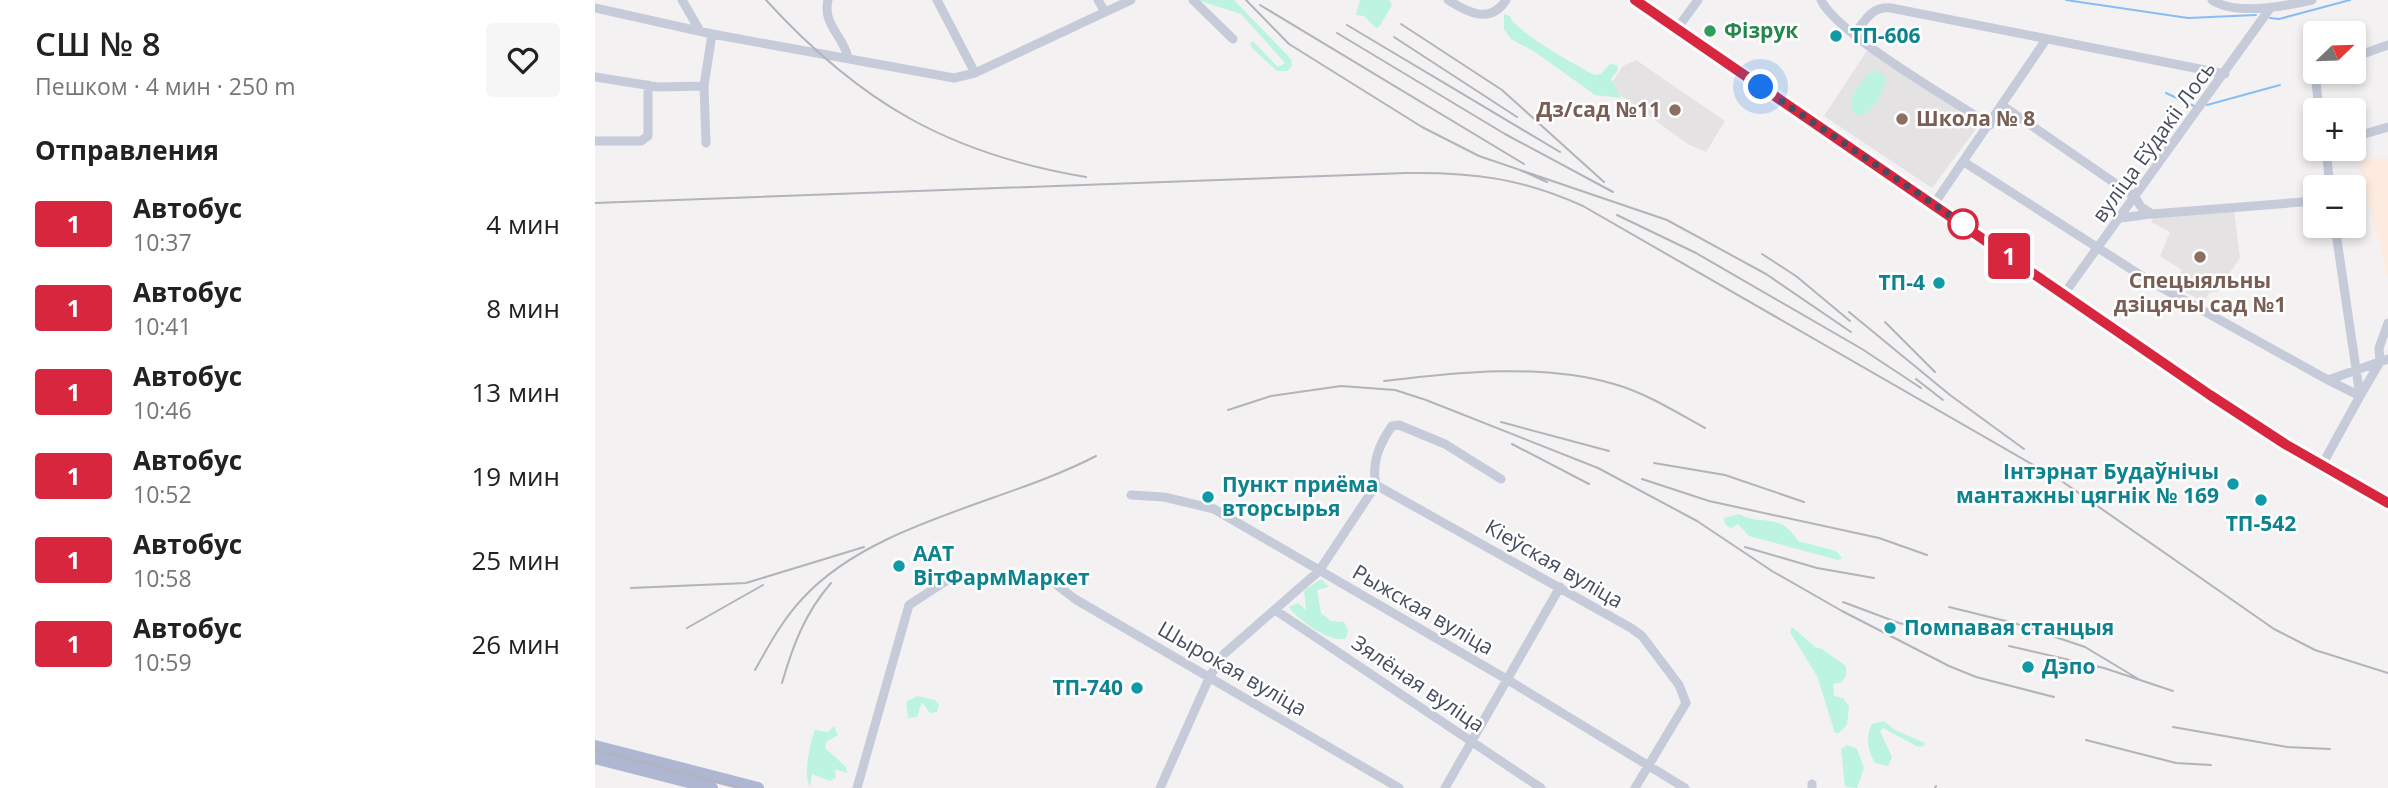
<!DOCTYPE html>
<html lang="ru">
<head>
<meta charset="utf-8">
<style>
	:root { --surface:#fff; --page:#f6f6f6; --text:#222; --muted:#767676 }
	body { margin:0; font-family:"Open Sans",sans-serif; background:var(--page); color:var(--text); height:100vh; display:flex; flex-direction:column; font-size:26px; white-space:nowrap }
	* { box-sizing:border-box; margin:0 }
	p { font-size:23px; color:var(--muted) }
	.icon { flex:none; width:38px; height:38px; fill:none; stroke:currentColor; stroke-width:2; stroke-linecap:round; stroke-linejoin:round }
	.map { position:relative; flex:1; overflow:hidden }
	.drawer { display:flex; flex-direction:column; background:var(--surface); width:595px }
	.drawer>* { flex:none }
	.badge { padding:0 14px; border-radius:5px; font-size:24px; line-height:46px }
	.needle { width:46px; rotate:67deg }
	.buttons { position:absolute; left:1708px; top:21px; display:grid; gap:14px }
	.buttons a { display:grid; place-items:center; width:63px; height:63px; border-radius:7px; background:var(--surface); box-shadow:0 4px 10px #0003; font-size:35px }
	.you { position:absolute; width:35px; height:35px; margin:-18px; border:5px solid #fff; border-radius:50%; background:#1a73e8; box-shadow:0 0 0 10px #1a73e833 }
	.map>.badge { position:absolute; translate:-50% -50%; box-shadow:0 0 0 4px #fff }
	h2 { padding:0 35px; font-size:26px; line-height:63px }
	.round { display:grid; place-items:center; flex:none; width:74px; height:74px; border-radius:7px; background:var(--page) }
	.overview { display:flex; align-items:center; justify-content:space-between; height:119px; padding:0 35px }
	h1 { font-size:33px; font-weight:600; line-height:52px }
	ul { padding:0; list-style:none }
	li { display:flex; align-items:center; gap:21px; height:84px; padding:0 35px }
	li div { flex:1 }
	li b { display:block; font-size:26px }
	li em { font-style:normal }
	li .badge { min-width:77px; font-weight:700; text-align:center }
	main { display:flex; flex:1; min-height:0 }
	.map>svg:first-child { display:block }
	.education { fill:#e4e2e3 }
	.medical { fill:#feebe0 }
	.green { fill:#bcf4e1 }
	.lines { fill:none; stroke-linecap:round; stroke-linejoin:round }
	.stream { stroke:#85bef5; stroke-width:2 }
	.minor { stroke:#c6cbda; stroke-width:9 }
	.major { stroke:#aeb6d2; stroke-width:12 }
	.tram { stroke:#b2b3bc; stroke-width:2 }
	.rail { stroke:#b2b3bc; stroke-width:2 }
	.line-casing { stroke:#fff; stroke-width:16 }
	.line { stroke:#d7263d; stroke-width:10 }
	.walk { stroke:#464d60; stroke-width:7; stroke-dasharray:0 12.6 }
	.leisure-dot { fill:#2e9e5b; stroke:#fff; stroke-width:2.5 }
	.culture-dot { fill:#0f9aa8; stroke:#fff; stroke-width:2.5 }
	.education-dot { fill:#8d6e63; stroke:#fff; stroke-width:2.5 }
	.stop-dot { fill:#fff; stroke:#d7263d; stroke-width:3.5 }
	.labels { text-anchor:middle; stroke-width:5; stroke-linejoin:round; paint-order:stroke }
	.leisure-label { font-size:21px; font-weight:bold; fill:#27864d; stroke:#fff; text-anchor:start }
	.culture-label { font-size:21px; font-weight:bold; fill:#0d838f; stroke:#fff; text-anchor:start }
	.education-label { font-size:21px; font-weight:bold; fill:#785e54; stroke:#fff; text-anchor:end }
	.street-label { font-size:21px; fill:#464d60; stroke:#fff }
</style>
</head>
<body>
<main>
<section class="drawer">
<div class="overview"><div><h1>СШ № 8</h1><p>Пешком · 4 мин · 250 m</p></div><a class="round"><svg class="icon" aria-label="heart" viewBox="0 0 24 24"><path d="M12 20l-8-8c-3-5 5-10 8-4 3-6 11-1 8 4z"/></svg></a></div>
<h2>Отправления</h2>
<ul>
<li><span class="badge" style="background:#d7263d;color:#fff">1</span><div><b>Автобус</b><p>10:37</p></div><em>4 мин</em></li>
<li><span class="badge" style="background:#d7263d;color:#fff">1</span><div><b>Автобус</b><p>10:41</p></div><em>8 мин</em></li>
<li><span class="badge" style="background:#d7263d;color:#fff">1</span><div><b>Автобус</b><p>10:46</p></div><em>13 мин</em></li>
<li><span class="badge" style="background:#d7263d;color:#fff">1</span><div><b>Автобус</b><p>10:52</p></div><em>19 мин</em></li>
<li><span class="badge" style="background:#d7263d;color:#fff">1</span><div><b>Автобус</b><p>10:58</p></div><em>25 мин</em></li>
<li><span class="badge" style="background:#d7263d;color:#fff">1</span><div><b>Автобус</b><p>10:59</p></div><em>26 мин</em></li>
</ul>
</section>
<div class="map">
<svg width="1793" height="788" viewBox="0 0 1793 788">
	<rect width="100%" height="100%" fill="#f3f1f1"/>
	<!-- education -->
	<path class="education" d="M1273,49L1386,122L1337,188L1229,116Z
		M1041,60L1130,121L1111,152L1093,144L1014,87L1028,66Z
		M1639,210L1645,258L1622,292H1615L1609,302L1577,286L1587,270L1565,256L1575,232L1556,222L1558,217Z"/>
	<!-- medical -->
	<path class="medical" d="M1785,157L1793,159V277L1763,163Z"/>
	<!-- green -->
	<path class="green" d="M602,0H639L696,59L697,66L692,71H682L657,48L655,43L658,41L683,67L690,63L646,14Z
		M765,0H794L797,5L784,27L781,28L769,16L761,15Z
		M909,14L915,16C918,30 983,67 1000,75L1006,74L1015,64L1022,65L1023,70L1016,79L1026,98L1000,95L940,52L916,39L909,29Z
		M1279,70L1290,76C1292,90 1278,112 1264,116L1256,110C1253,97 1268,77 1279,70Z
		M1144,514C1169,527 1184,511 1203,541L1241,551L1247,558L1243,560L1154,536L1143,524L1136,528L1130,524L1129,518Z
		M726,579L734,587L722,590L726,613L736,621L749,622L753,630L751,638C738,645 701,619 694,607L703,603L711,610L709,591Z
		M1197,627L1220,647L1227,649L1251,666V676L1247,682L1238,684L1239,696L1248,698L1254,706L1252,725L1244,733H1240L1222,676L1195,632Z
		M322,696L340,700L344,705L342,712L335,713L327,702L322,717L313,718L311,702Z
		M1289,721L1300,730L1330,743L1329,746L1323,747L1288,728L1285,731L1297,757L1293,766L1280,763C1273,752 1270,736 1277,724Z
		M239,726L243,735L231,742L230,748L251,767L252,773L240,769L241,778L235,781L217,774L215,786C208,778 215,741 220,730L233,732Z
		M1252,745L1262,749L1269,768L1262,788L1250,787L1246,749Z"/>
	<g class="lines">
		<!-- stream -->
		<path class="stream" d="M1471,0L1593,18L1661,15
			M1675,18L1684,19L1755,0
			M1571,93L1599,106
			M1612,105L1685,85"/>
		<!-- minor -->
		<path class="minor" d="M87,0L105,31
			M233,0C227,25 249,36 253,58
			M342,0L380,73
			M503,0L510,12
			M598,0L638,39
			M853,0C872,12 895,25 911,0
			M1226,0C1243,35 1357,100 1395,125
			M1617,0C1640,16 1691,6 1717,0
			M0,8L117,34L359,78L380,73L536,0
			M1081,30L1103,0
			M1259,35C1270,21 1276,6 1296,8L1630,74
			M1759,57L1793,45
			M1720,72L1724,110
			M0,77L63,87L109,86
			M1408,106L1540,197L1546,207L1557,214L1720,201
			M1759,137L1793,127
			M0,141H46L53,136V85
			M111,143L109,86L117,34
			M1731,149L1735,187
			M1369,162L1553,280L1733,380L1793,359
			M1339,204L1450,41
			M1526,218L1556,214
			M1469,294L1676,7
			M1733,380L1765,396L1785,362L1784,348L1793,323
			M1727,465L1765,396L1740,226
			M781,485L1036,628L1047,636L1084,685L1091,703L1040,788
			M781,485C776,463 784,444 797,426L804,425L850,444L906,479
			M536,495L569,497L619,509L913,680L1090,788
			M454,579L480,599L804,788
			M680,610L946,788
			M1217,784V788
			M262,788L314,605L357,577
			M565,788L615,676L629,654L724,571L781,485
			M850,788L965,587"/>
		<!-- major -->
		<path class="major" d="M1040,0L1615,395L1690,444L1793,503
			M0,746L163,788
			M0,758L117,788"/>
		<!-- tram -->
		<path class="tram" d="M0,750L146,788"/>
		<!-- rail -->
		<path class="rail" d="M171,0C265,103 354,154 491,177
			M651,0L694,44L827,127L884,156L1072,220L1171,274L1256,332
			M665,5L929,164
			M806,24L907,90L1009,182
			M752,25L965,152
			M742,33L910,134L1018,192
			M799,37L922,117
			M925,170L952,182
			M0,203L811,173C877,172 926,178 988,206L1468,482L1679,629L1720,650L1793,673
			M1022,215L1101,253L1267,349L1326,388
			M1167,254L1201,276L1255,321
			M1254,312L1355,395L1429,449
			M1290,322L1340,372
			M1321,379L1348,400
			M789,381C863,372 946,363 1019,384C1051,393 1081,412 1110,428
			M633,410L676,396L746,386L800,390L831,400L1003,468L1102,521L1177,571L1247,611L1354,666L1381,677L1459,697
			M906,422L1014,451
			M917,444L994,484
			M1059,463L1130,475L1209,502
			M1047,479L1114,501L1284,538L1332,555
			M1150,547L1222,568L1279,578
			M36,588L151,583L269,547
			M1248,602L1304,623L1336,630
			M1354,607L1419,623L1490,647L1545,680
			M92,628L168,585
			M1414,646L1509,668L1578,691
			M160,670C174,645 188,619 208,598C278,522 411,503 501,456
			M187,683C198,645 210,613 236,583
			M1578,727L1692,747L1735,749
			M1491,740L1581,763L1616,765
			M1340,788L1341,786"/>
	</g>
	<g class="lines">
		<defs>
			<path id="line" d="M1040,0L1615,395L1690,444L1793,503"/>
		</defs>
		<!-- line casing -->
		<use href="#line" class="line-casing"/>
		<!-- line -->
		<use href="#line" class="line"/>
		<!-- walk -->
		<path class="walk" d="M1166,87L1368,224"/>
	</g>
	<!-- markers -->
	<circle class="leisure-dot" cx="1115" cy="31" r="7"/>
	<g class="culture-dot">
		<circle cx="1241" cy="36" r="7"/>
		<circle cx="1344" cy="283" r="7"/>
		<circle cx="1638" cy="484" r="7"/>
		<circle cx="613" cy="497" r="7"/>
		<circle cx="1666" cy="500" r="7"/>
		<circle cx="304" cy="566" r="7"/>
		<circle cx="1295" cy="628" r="7"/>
		<circle cx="1433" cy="667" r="7"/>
		<circle cx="542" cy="688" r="7"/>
	</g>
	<g class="education-dot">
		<circle cx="1080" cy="110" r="7"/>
		<circle cx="1307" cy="119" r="7"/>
		<circle cx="1605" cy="257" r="7"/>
	</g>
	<circle class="stop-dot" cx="1368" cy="224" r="14"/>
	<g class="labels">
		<!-- leisure labels -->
		<g class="leisure-label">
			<text x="1129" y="38">Фізрук</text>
		</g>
		<!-- culture labels -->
		<g class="culture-label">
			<text x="1255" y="43">ТП-606</text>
			<text x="1330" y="290" text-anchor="end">ТП-4</text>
			<text x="1624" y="479" text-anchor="end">Інтэрнат Будаўнічы<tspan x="1624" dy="24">мантажны цягнік № 169</tspan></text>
			<text x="627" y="492">Пункт приёма<tspan x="627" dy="24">вторсырья</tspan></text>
			<text x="1666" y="531" text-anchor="middle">ТП-542</text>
			<text x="318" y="561">ААТ<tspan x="318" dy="24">ВітФармМаркет</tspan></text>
			<text x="1309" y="635">Помпавая станцыя</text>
			<text x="1447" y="674">Дэпо</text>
			<text x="528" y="695" text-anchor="end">ТП-740</text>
		</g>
		<!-- education labels -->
		<g class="education-label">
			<text x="1066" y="117">Дз/сад №11</text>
			<text x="1321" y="126" text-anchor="start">Школа № 8</text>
			<text x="1605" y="288" text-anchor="middle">Спецыяльны<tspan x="1605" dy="24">дзіцячы сад №1</tspan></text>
		</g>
		<!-- street labels -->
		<g class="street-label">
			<text transform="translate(1559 142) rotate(-54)" y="7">вуліца Еўдакіі Лось</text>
			<text transform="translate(959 564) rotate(30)" y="7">Кіеўская вуліца</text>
			<text transform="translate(828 610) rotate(30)" y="7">Рыжская вуліца</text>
			<text transform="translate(637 669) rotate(30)" y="7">Шырокая вуліца</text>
			<text transform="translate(823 684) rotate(34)" y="7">Зялёная вуліца</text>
		</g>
	</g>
</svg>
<div class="buttons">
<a><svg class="needle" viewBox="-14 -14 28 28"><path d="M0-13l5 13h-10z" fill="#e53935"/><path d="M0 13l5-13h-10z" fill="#767676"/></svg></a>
<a>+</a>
<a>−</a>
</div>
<div class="you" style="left:1166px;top:87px"></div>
<b class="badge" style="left:1414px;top:256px;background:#d7263d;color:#fff">1</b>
</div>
</main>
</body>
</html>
